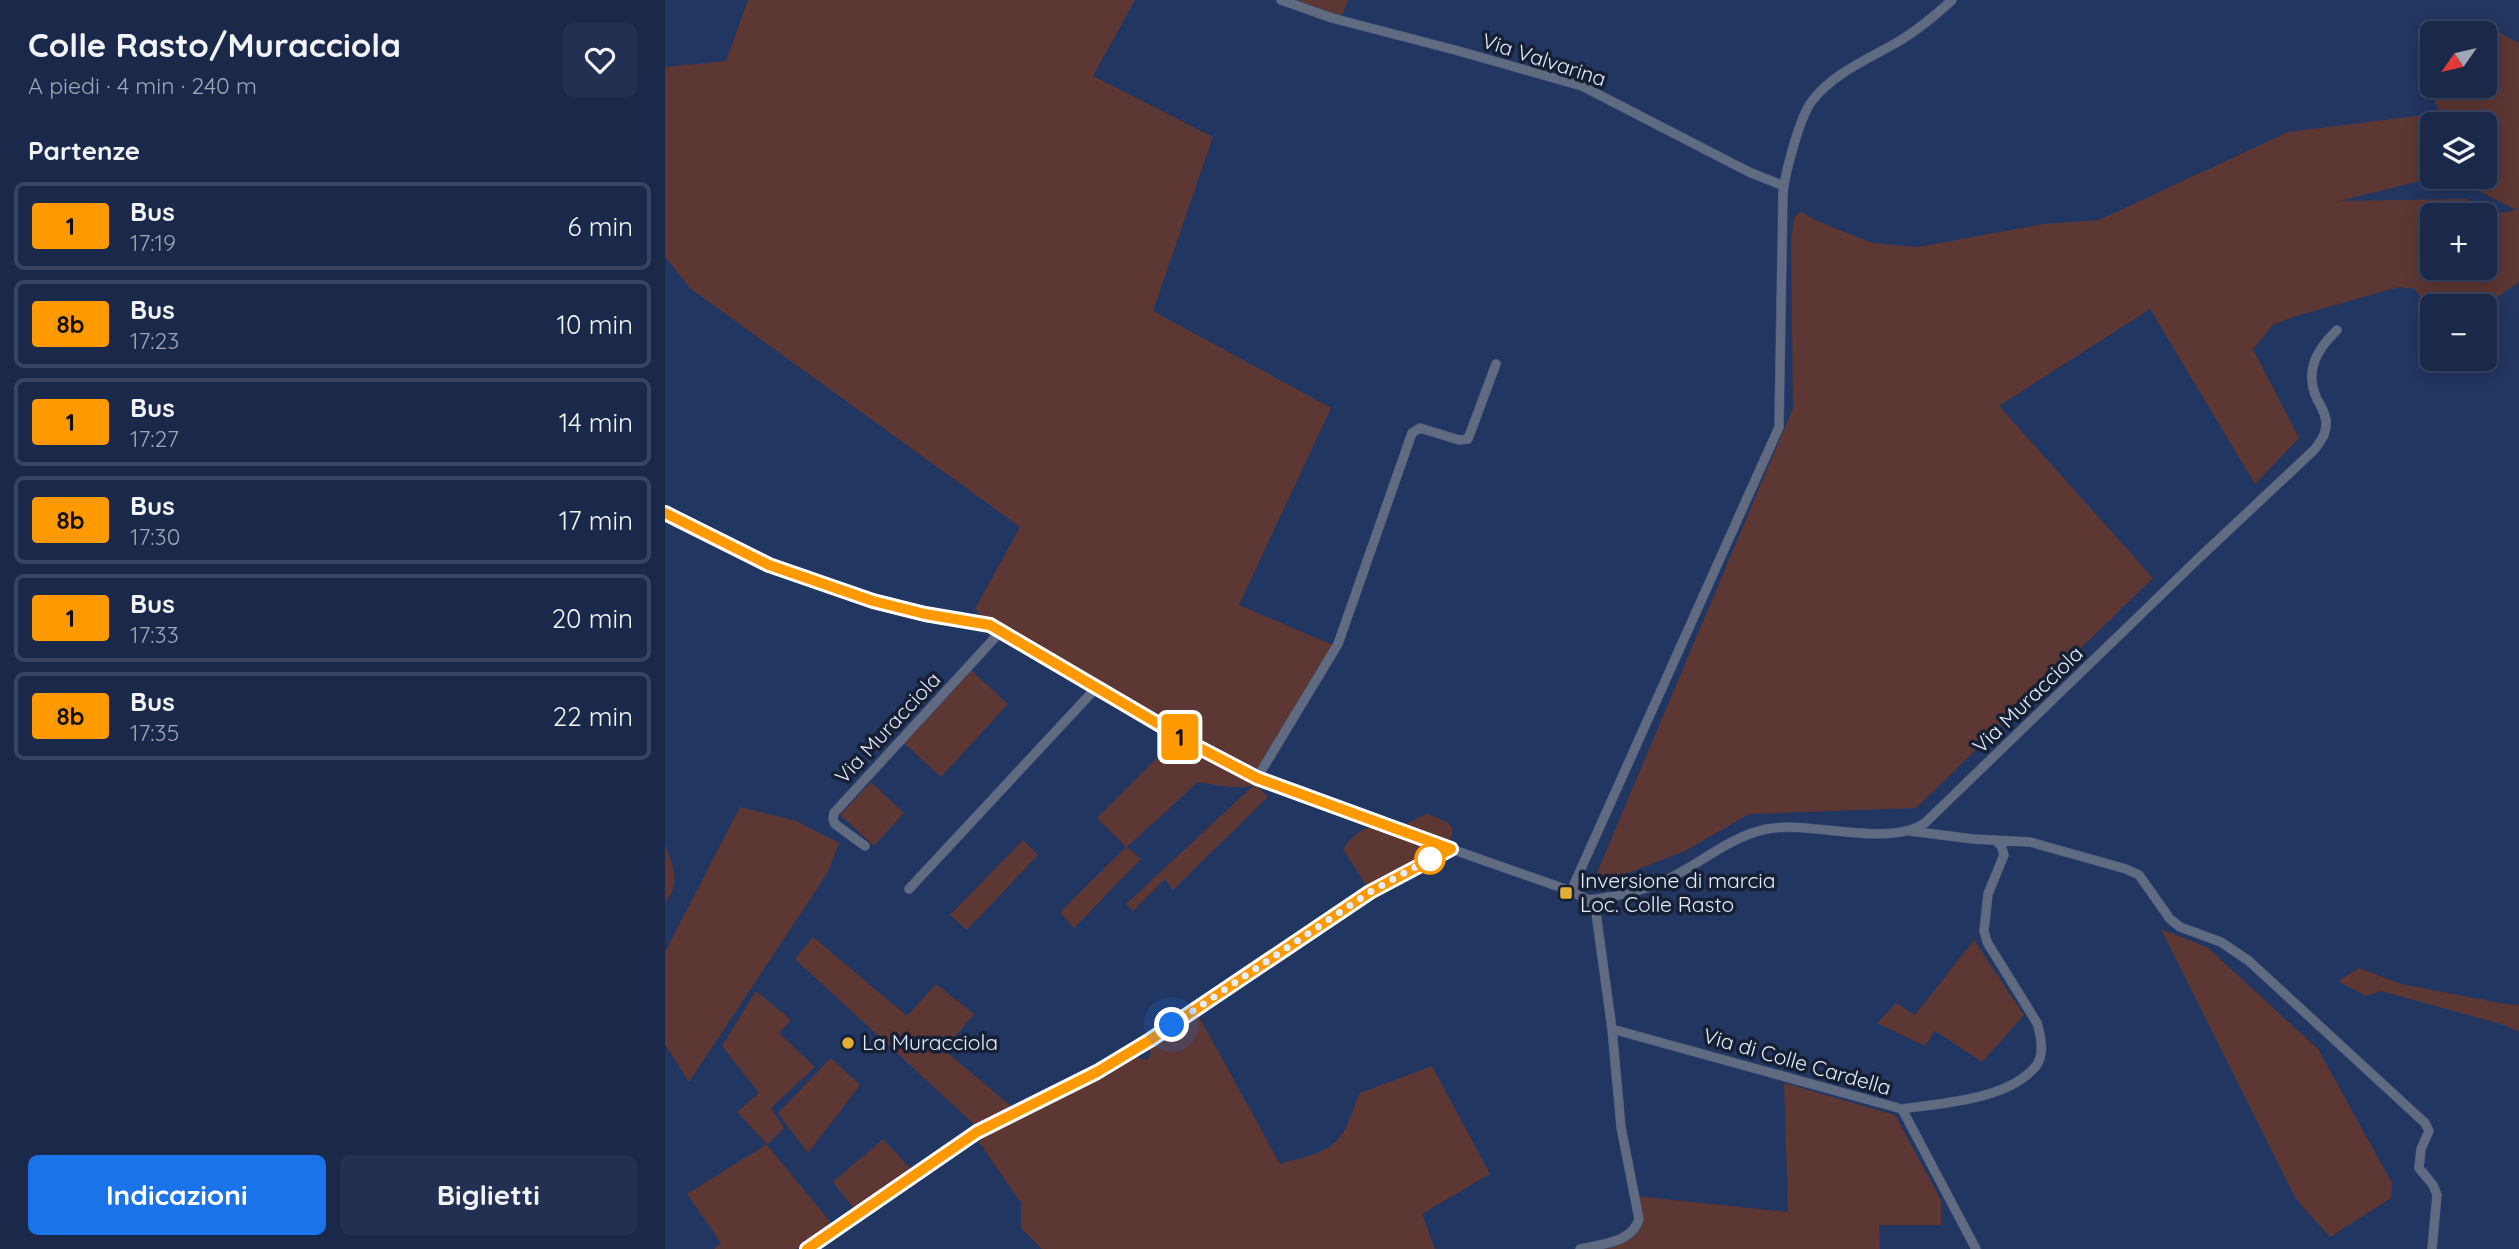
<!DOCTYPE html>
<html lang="it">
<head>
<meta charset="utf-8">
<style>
	:root { --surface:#1a284a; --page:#233051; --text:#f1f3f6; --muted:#9fa6b5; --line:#384462; --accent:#1a73e8 }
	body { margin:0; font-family:Quicksand,sans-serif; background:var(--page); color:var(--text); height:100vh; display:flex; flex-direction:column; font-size:26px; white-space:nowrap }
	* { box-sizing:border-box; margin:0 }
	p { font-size:23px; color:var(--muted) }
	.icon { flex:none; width:38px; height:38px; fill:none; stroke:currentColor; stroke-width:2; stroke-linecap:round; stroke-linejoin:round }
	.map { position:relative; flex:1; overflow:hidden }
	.panel { display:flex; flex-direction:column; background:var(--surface); width:665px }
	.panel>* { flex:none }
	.badge { padding:0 14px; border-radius:5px; font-size:24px; line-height:46px }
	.needle { width:46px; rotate:236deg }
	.fabs { position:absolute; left:1755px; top:21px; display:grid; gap:14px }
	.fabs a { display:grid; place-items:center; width:77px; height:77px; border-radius:10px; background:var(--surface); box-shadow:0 4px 18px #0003,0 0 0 2px var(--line); font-size:35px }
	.you { position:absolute; width:35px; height:35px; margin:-18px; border:5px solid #fff; border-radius:50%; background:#1a73e8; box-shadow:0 0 0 10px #1a73e833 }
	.map>.badge { position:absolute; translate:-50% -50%; box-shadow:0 0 0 4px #fff }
	h2 { padding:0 28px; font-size:26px; line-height:63px }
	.round { display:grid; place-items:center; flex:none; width:74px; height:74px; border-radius:10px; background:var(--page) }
	.headline { display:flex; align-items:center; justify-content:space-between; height:119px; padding:0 28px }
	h1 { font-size:33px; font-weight:700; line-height:52px }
	.action { display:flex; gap:14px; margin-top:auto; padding:14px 28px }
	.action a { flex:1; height:80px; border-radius:10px; background:var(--accent); color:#fff; font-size:28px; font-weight:700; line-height:80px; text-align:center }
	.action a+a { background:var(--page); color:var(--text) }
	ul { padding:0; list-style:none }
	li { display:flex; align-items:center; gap:21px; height:88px; margin:0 14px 10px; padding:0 14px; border:4px solid var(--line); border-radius:10px }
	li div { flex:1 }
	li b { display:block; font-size:26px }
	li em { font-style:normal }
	li .badge { min-width:77px; font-weight:700; text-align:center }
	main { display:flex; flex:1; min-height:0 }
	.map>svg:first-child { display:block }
	.green { fill:#5d3734; fill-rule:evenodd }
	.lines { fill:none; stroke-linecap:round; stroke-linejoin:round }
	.minor-casing { stroke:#41537b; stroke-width:10 }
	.minor { stroke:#606a80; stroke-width:9 }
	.line-casing { stroke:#fff; stroke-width:16 }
	.line { stroke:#f90; stroke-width:10 }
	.walk { stroke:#e4edfe; stroke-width:7; stroke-dasharray:0 12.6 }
	.stop-dot { fill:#fff; stroke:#f90; stroke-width:3.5 }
	.poi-dot { fill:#e2af34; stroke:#161f33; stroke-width:2.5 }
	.labels { text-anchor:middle; stroke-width:7; stroke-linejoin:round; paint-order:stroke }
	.street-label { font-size:21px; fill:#e4edfe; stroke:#161f33 }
	.poi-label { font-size:21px; fill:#e4edfe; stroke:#161f33; text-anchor:start }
</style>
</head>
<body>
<main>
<section class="panel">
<div class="headline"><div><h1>Colle Rasto/Muracciola</h1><p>A piedi · 4 min · 240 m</p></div><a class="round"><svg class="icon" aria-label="heart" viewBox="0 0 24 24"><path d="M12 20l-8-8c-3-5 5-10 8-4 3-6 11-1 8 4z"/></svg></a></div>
<h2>Partenze</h2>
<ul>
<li><span class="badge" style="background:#f90;color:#111">1</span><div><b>Bus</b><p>17:19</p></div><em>6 min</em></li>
<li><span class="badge" style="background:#f90;color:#111">8b</span><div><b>Bus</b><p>17:23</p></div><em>10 min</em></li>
<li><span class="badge" style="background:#f90;color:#111">1</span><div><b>Bus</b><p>17:27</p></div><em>14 min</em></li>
<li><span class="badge" style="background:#f90;color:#111">8b</span><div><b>Bus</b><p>17:30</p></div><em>17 min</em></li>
<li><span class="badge" style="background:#f90;color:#111">1</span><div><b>Bus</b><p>17:33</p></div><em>20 min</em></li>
<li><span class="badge" style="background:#f90;color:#111">8b</span><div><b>Bus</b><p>17:35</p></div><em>22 min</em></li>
</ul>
<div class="action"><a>Indicazioni</a><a>Biglietti</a></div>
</section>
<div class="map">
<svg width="1854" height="1249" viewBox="0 0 1854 1249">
	<rect width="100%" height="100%" fill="#223662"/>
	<!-- green -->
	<path class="green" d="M83,0H470L428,76L548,137L488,311L666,408L574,605L670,646L592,778L591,785L603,797L508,890L500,879L468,911L461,904L589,785C571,790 551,785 533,782L462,847L476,859L409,928L395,912L461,847L432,818L514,736L325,625L310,609L355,527L26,289L0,257V67L61,61Z
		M616,0H683L675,20Z
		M1786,20L1821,25L1854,43V282L1819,306H1768L1767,314L1750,289L1734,287L1628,317L1608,325L1588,349L1634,438L1590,484L1485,309L1334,406L1488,578L1251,808L1084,814L1020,851L926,887L1128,408L1126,241L1129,219L1135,211L1150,220L1207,243L1253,247L1379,224L1434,220L1623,132L1775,113C1765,87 1747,72 1767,44L1768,86H1820V33H1775ZM1768,124H1820V177H1768ZM1759,180L1810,189L1851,210L1828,214L1801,199L1674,201ZM1768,215H1820V268H1768Z
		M306,670L343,704L276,777L239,743Z
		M206,782L239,813L209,846L175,815Z
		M75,807L131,821L174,843L163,872L24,1082L0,1044V952Z
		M763,814L782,822L788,829L784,845L702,887L678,849C690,831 704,824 726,825C731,825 738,825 743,823C750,820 754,816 763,814Z
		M358,840L373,855L302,930L285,915Z
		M0,844C8,869 17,879 0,903Z
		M1496,929L1542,947L1653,1049L1727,1183L1726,1198L1665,1237L1631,1199Z
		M148,937L242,1016L271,984L309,1014L279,1050L346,1106L311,1126L130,959Z
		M1309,940L1359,1015L1317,1062L1270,1031L1260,1046L1212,1023L1231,1003L1250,1015Z
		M1694,968L1736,984L1840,1004L1854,1005V1032L1839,1025L1716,991L1701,996L1673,981Z
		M91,991L126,1020L114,1033L150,1067L106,1108L119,1128L102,1145L167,1224L131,1249H49L56,1243L22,1194L102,1144L72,1112L94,1093L57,1046Z
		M533,1015L615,1164C633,1158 661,1154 673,1139C684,1127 688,1107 695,1093L767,1066L825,1174L757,1214L770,1249H377L356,1228V1203L312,1139L331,1127L407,1092L467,1056L482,1060L486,1053L482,1048Z
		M166,1058L195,1085L143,1153L113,1113Z
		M1119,1083L1230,1115L1276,1200V1225H1214L1215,1249H917L960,1237L973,1223L970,1196L1123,1212Z
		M218,1139L247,1170L190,1210L168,1182Z"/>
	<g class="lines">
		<defs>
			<path id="minor" d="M616,0L667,18L790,50L917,86L1084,172L1119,186
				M0,513L104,565L208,601L260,614L325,625L531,746L592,778L675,810L906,891L923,900L931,913L947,1029L956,1127L974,1219C967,1243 936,1244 915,1249
				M592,778L673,644L747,433L755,428L794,440L803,439L831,364
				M1245,831L1308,839L1365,842L1461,869L1474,875L1505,919L1515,927L1556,942L1584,961L1760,1123L1764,1131L1756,1149L1754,1168L1768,1185L1772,1195L1767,1249
				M200,846L170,824L168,819L169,813L336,631
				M244,889L431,688
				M906,891L1114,427L1118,193C1120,173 1135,116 1147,101C1169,72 1206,58 1236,40C1255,28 1271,15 1287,0
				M923,900C949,897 977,892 1001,880C1034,865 1065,836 1102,829C1146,820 1225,849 1261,822L1534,558L1649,450C1655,442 1661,435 1661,425C1662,415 1656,407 1652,399C1639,371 1652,349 1672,330
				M947,1029L1237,1109L1311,1249
				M1237,1109C1277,1103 1343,1100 1371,1066C1380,1054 1376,1036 1372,1023L1322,942L1319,931L1323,894L1339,855L1336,845L1329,840
				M142,1249L312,1132L432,1072L485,1040L705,893L786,849"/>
		</defs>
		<!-- minor casing -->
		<use href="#minor" class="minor-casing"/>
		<!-- minor -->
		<use href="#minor" class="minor"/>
	</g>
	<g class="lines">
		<defs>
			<path id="line" d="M0,513L104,565L208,601L260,614L325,625L531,746L592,778L786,849L705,892L485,1040L432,1072L312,1132L142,1249"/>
		</defs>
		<!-- line casing -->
		<use href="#line" class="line-casing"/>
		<!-- line -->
		<use href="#line" class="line"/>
		<!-- walk -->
		<path class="walk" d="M507,1025L705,892L770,856L765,859"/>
	</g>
	<!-- markers -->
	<circle class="stop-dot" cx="765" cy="859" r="14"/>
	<g class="poi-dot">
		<rect x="894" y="886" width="14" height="14" rx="3.5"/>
		<circle cx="183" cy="1043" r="7"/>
	</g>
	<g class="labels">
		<!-- street labels -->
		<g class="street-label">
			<text transform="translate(879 60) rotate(18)" y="7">Via Valvarina</text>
			<text transform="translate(1363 700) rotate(-44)" y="7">Via Muracciola</text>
			<text transform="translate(223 728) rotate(-47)" y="7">Via Muracciola</text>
			<text transform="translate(1132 1062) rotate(16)" y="7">Via di Colle Cardella</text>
		</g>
		<!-- poi labels -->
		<g class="poi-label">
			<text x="915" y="888">Inversione di marcia<tspan x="915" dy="24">Loc. Colle Rasto</tspan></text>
			<text x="197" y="1050">La Muracciola</text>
		</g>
	</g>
</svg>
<div class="fabs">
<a><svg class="needle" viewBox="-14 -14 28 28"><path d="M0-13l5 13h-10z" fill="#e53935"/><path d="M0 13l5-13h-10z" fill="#9fa6b5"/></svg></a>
<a><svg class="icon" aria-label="layers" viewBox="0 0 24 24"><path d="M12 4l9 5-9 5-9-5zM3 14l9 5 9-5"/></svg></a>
<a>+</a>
<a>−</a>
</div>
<div class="you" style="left:507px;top:1025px"></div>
<b class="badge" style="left:515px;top:737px;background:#f90;color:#111">1</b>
</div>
</main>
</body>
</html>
